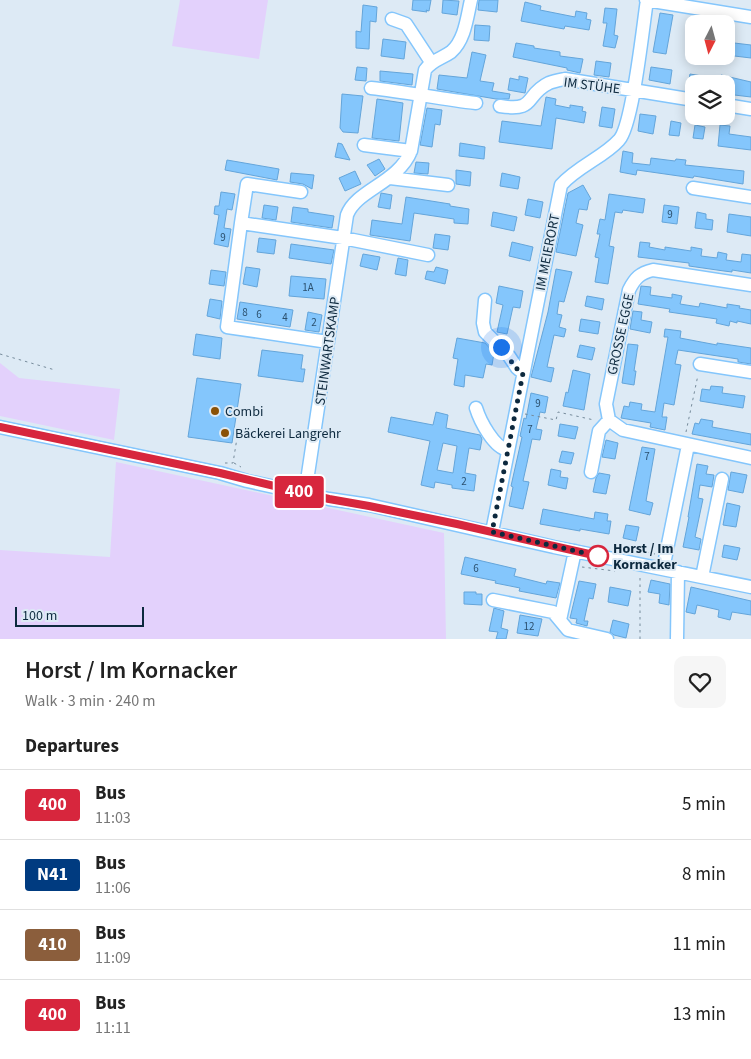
<!DOCTYPE html>
<html lang="en">
<head>
<meta charset="utf-8">
<style>
	:root { --surface:#fff; --page:#f6f6f6; --text:#222; --muted:#767676; --line:#e0e0e0 }
	body { margin:0; font-family:"Source Sans 3",sans-serif; background:var(--page); color:var(--text); height:100vh; display:flex; flex-direction:column; font-size:19px; white-space:nowrap }
	* { box-sizing:border-box; margin:0 }
	p { font-size:16px; color:var(--muted) }
	.icon { flex:none; width:28px; height:28px; fill:none; stroke:currentColor; stroke-width:2; stroke-linecap:round; stroke-linejoin:round }
	.map { position:relative; height:639px; overflow:hidden }
	.sheet { display:flex; flex-direction:column; background:var(--surface); flex:1 }
	.sheet>* { flex:none }
	.badge { padding:0 10px; border-radius:4px; font-size:18px; line-height:32px }
	.needle { width:32px; rotate:186deg }
	.controls { position:absolute; left:685px; top:15px; display:grid; gap:10px }
	.controls a { display:grid; place-items:center; width:50px; height:50px; border-radius:10px; background:var(--surface); box-shadow:0 2px 12px #0003; font-size:25px }
	.scale { position:absolute; left:15px; bottom:12px; width:129px; box-sizing:border-box; padding-left:5px; border:2px solid #0d293e; border-top:0; font-size:14px; line-height:18px; white-space:nowrap; color:#0d293e; -webkit-text-stroke:4px #ddeaf5; paint-order:stroke }
	.you { position:absolute; width:25px; height:25px; margin:-12px; border:4px solid #fff; border-radius:50%; background:#1a73e8; box-shadow:0 0 0 8px #1a73e833 }
	.map>.badge { position:absolute; translate:-50% -50%; box-shadow:0 0 0 2px #fff }
	h2 { padding:0 25px; font-size:19px; line-height:45px }
	.round { display:grid; place-items:center; flex:none; width:52px; height:52px; border-radius:10px; background:var(--page) }
	.overview { display:flex; align-items:center; justify-content:space-between; height:85px; padding:0 25px }
	h1 { font-size:24px; font-weight:600; line-height:38px }
	ul { padding:0; list-style:none }
	li { display:flex; align-items:center; gap:15px; height:70px; padding:0 25px; border-top:1px solid var(--line) }
	li div { flex:1 }
	li b { display:block; font-size:19px }
	li em { font-style:normal }
	li .badge { min-width:55px; font-weight:700; text-align:center }
	.map>svg:first-child { display:block }
	.green { fill:#e3d1fc }
	.building { fill:#84c6fc; stroke:#64a5da; fill-rule:evenodd }
	.lines { fill:none; stroke-linecap:round; stroke-linejoin:round }
	.minor-casing { stroke:#84c6fc; stroke-width:15 }
	.path { stroke:#768b9b; stroke-width:1; stroke-dasharray:2.5 4; stroke-linecap:butt }
	.minor { stroke:#fff; stroke-width:12 }
	.line-casing { stroke:#fff; stroke-width:11 }
	.line { stroke:#d7263d; stroke-width:8 }
	.walk { stroke:#0d293e; stroke-width:5; stroke-dasharray:0 9 }
	.poi-dot { fill:#8a5106; stroke:#ddeaf5; stroke-width:2 }
	.stop-dot { fill:#fff; stroke:#d7263d; stroke-width:2.5 }
	.labels { text-anchor:middle; stroke-width:4; stroke-linejoin:round; paint-order:stroke }
	.number-label { font-size:11px; fill:#2b506e }
	.street-label { font-size:14px; fill:#0d293e; stroke:#ddeaf5 }
	.poi-label { font-size:14px; fill:#0d293e; stroke:#ddeaf5; text-anchor:start }
	.stop-label { font-size:14px; font-weight:bold; fill:#0d293e; stroke:#ddeaf5; text-anchor:start }
</style>
</head>
<body>
<div class="map">
<svg width="751" height="639" viewBox="0 0 751 639">
	<rect width="100%" height="100%" fill="#ddeaf5"/>
	<!-- green -->
	<path class="green" d="M180,0H268L259,59L172,46Z
		M0,363L19,378L120,389L114,440L0,416Z
		M116,462L444,533L446,639H0V550L110,557Z"/>
	<!-- building -->
	<path class="building" d="M413,0H431L429,11L426,10L427,12L412,10Z
		M443,0L459,1L457,15L442,13Z
		M479,0H498L497,12L478,10Z
		M525,2L541,6L540,10L575,17L576,11L587,13L586,19L591,20L589,30L565,26L564,29L521,21Z
		M363,5L377,7L376,22L370,21L369,49L356,48V31L361,32Z
		M605,8L617,9L614,35L618,36L615,48L603,46L607,23H603Z
		M660,13L673,15L666,54L653,52Z
		M475,25L490,26L489,41L474,40Z
		M383,39L406,42L404,59L381,56Z
		M726,42L751,45V58L726,55Z
		M516,43L534,46V48L560,52V56L583,59L580,73L567,70V68L513,57Z
		M472,52L486,55L480,81L494,83L492,91L510,94L509,99H496L437,89L439,75L467,78Z
		M596,61L611,63L609,77L594,75Z
		M357,67L367,68L366,81L355,80Z
		M651,67L672,70L670,84L649,80Z
		M380,71L413,74L412,85L380,81Z
		M690,74L720,79L721,75L751,82V97L726,94V84H688Z
		M519,76L528,78L525,93L508,90L510,78L519,80Z
		M342,94L363,96L358,133L343,132L340,128Z
		M546,97L556,99L555,105L570,108V105L583,107L582,111L586,112L584,123L556,118L552,149L499,142L502,121L541,126Z
		M377,99L403,103L399,141L372,138Z
		M602,107L615,109L612,128L599,126Z
		M427,108L442,110L440,125L435,124L432,147L420,145Z
		M640,114L656,116L653,134L638,131Z
		M671,121L681,123L679,136L669,135Z
		M695,125L705,127L703,139L693,138Z
		M720,125L730,126L729,134L751,137V150L718,146Z
		M338,143L342,144L350,160L335,157Z
		M460,143L485,147L484,159L459,156Z
		M623,151L633,153L632,163L650,165L651,158L675,161L676,159L686,160L685,165L744,171L743,184L694,176L693,178L637,170L636,175L620,172Z
		M379,159L385,169L375,176L367,165Z
		M227,160L279,169L277,180L225,170Z
		M416,162L429,163L428,174L414,173Z
		M456,170L471,172L470,186L456,184Z
		M355,171L361,184L345,191L339,178Z
		M291,173L314,175L312,189L303,184L290,182Z
		M502,173L520,177L518,189L500,186Z
		M583,185L591,199L589,200L587,210L579,209L576,223L583,225L576,256L556,252L568,193Z
		M221,192L235,194L232,210L227,209L224,228L231,229L228,247L214,244L219,215L214,214L215,206H219Z
		M381,193L392,195L390,209L378,207Z
		M609,194L645,199L643,213L623,210L622,213L615,212L609,246L614,247L608,284L595,282L599,258L595,257L600,234H597L600,219L605,220Z
		M406,197L450,204V206L469,209L468,224L454,223V219L414,213L410,241L370,235L372,220L402,224Z
		M528,199L543,202L540,218L525,215Z
		M264,205L278,207L276,220L262,218Z
		M664,205L679,207L677,224L662,222Z
		M293,207L308,209V212L334,216L332,228L291,222Z
		M493,212L517,217L514,231L491,226Z
		M697,212L706,214V219L713,220L712,230L695,228Z
		M729,214L751,217V236L727,232Z
		M435,234L450,236L448,250L433,248Z
		M259,238L276,240L274,254L257,252Z
		M512,242L533,247L530,261L509,256Z
		M640,242L650,243L649,247L665,250V247L691,251V247L702,249L701,256L717,258L718,252L727,254L726,260L741,262L742,254L751,255V273L732,270V272L724,271L689,266V263L638,257Z
		M291,244L334,250L331,264L289,258Z
		M363,254L380,257L377,270L360,266Z
		M398,258L408,260L406,276L395,274Z
		M246,267L260,269L257,287L243,284Z
		M436,267L448,270L445,284L425,279L427,271L434,272Z
		M556,269L572,272L564,302L559,301L557,314L562,315L559,327L566,329L564,337L554,335L547,367L554,368L551,382L531,377L548,312Z
		M211,270L226,272L224,286L209,284Z
		M291,276L326,279L324,299L289,296Z
		M499,286L523,291L520,308L513,307L507,334L497,332L503,305L496,303Z
		M641,286L651,287L650,295L672,298V294L682,296L680,304L699,307L700,303L727,308V304L740,306L739,308L751,310V324L737,321V323L730,321L729,326L716,323L717,319L669,312L670,309L638,304Z
		M587,296L604,299L602,310L585,306Z
		M210,299L222,301L220,319L207,316Z
		M240,302L293,310L290,327L237,319Z
		M633,311L642,312L641,320L652,322L650,333L630,329Z
		M308,312L322,315L319,332L305,330Z
		M581,319L600,322L598,334L579,331Z
		M665,329L681,331L680,338L717,345V343L751,348V364L738,362V359L678,350L675,364L681,365L674,405L664,403L662,417H667L665,430L650,427L651,423L621,418L624,406L629,407L630,402L642,404L641,410L655,412L668,337H664Z
		M196,334L222,338L220,359L193,355Z
		M457,338L485,343L494,353L492,365L486,364L483,378L465,375L464,387L454,385L458,359L453,358Z
		M628,344L638,345L634,371H636L634,385L622,383Z
		M580,345L595,348L592,360L577,357Z
		M262,350L303,355L301,369H305L303,382L258,376Z
		M573,370L590,374L584,410L563,406L566,392L568,393Z
		M197,378L241,384L232,443L188,437Z
		M711,386L723,387L722,393L745,396L743,408L700,401L702,389L710,390Z
		M531,393L548,397L545,413L540,412L536,429L542,430L540,440L532,439L527,463L523,481L529,482L523,509L509,506L513,487L511,486L522,437L520,436L524,418L526,419Z
		M436,412L448,415L446,428L480,435L482,439L480,450L469,448L465,473L476,475L474,491L452,488V485L435,482L434,488L421,485L430,441L388,432L391,417L433,425ZM443,443L457,446L453,473L437,470Z
		M701,419L713,421L712,427L751,434V445L692,434L695,423L699,424Z
		M560,424L578,427L575,439L558,436Z
		M606,440L618,443L615,459L602,457Z
		M642,447L655,449L646,501L653,503L650,515L629,510Z
		M562,451L574,453L571,464L559,462Z
		M697,464L708,466L706,474L714,475L712,487L700,485L698,498L703,499L695,537L701,539L699,550L683,547L689,517H688Z
		M551,469L561,471L560,477L568,478L566,489L548,485Z
		M731,472L747,475L743,493L728,490Z
		M599,473L610,475L606,494L593,492L596,478Z
		M727,503L740,506L736,527L723,525Z
		M543,509L594,519L595,512L608,514L607,521H611L609,534L580,529V531L540,524Z
		M626,525L639,527L636,541L623,538Z
		M724,545L740,548L737,560L722,557Z
		M465,557L516,569L514,576L546,584L547,581L560,583L556,598L519,591L520,588L495,583L496,581L461,574Z
		M651,580L670,584L669,605L659,603L660,594L648,592Z
		M579,581L596,584L593,599L589,598L584,621H588L587,626L576,623L577,619L570,618Z
		M610,587L631,591L628,606L608,602Z
		M691,587L751,601V615L732,612L730,620L718,617L719,610L697,605L695,614L686,612Z
		M464,592H476V594H482V605L464,604Z
		M494,608L504,611L501,628L508,630L506,639H496L498,632L489,631Z
		M520,615L542,619L538,636L517,633Z
		M613,620L629,624L626,638L614,635L610,632Z"/>
	<g class="lines">
		<defs>
			<path id="minor" d="M646,0L751,17
				M392,19L406,24L431,62
				M371,88C407,92 441,99 476,103
				M726,105L751,109
				M500,106C537,112 524,95 549,83C554,81 560,80 565,79L694,100
				M364,145L411,151
				M390,178L448,185
				M693,188L751,197
				M241,223L247,184L301,192
				M751,285L653,270C640,273 635,278 629,290L606,404L609,420L623,430L751,458
				M485,300L483,323L485,332L509,356L517,368L523,373
				M328,342L227,327L241,223L343,238L428,255
				M700,364L751,372
				M476,408C480,421 494,448 508,450
				M0,427L220,473L247,481L329,499L369,505L554,547L751,587
				M591,472L599,431L609,420
				M305,494L347,215C356,190 398,183 411,151L425,70C432,60 441,59 451,52C465,40 467,17 471,0
				M492,532L561,185C578,166 604,157 619,140C633,125 643,25 647,0
				M663,569L688,445
				M702,577L722,479
				M493,600L553,612L568,630L607,639
				M560,620L575,551
				M677,639L678,572"/>
		</defs>
		<!-- minor casing -->
		<use href="#minor" class="minor-casing"/>
		<!-- path -->
		<path class="path" d="M0,354L55,370
			M525,414L556,420L558,412L594,420
			M686,432L698,375
			M225,463H233L237,438L246,435
			M234,463L241,467
			M319,478L321,487
			M615,548H627L655,554
			M582,567L615,571
			M640,639V575"/>
		<!-- minor -->
		<use href="#minor" class="minor"/>
	</g>
	<g class="lines">
		<defs>
			<path id="line" d="M0,427L220,473L329,499L369,506L457,524L598,556"/>
		</defs>
		<!-- line casing -->
		<use href="#line" class="line-casing"/>
		<!-- line -->
		<use href="#line" class="line"/>
		<!-- walk -->
		<path class="walk" d="M501,347L516,368L523,373L492,532L598,556"/>
	</g>
	<!-- markers -->
	<g class="poi-dot">
		<circle cx="215" cy="411" r="5"/>
		<circle cx="225" cy="433" r="5"/>
	</g>
	<circle class="stop-dot" cx="598" cy="556" r="10"/>
	<g class="labels">
		<!-- number labels -->
		<g class="number-label">
			<text x="670" y="218">9</text>
			<text x="223" y="241">9</text>
			<text x="308" y="291">1A</text>
			<text x="245" y="316">8</text>
			<text x="259" y="318">6</text>
			<text x="285" y="321">4</text>
			<text x="314" y="326">2</text>
			<text x="538" y="407">9</text>
			<text x="530" y="433">7</text>
			<text x="647" y="460">7</text>
			<text x="464" y="485">2</text>
			<text x="476" y="572">6</text>
			<text x="529" y="630">12</text>
		</g>
		<!-- street labels -->
		<g class="street-label">
			<text transform="translate(592 85) rotate(7)" y="5">IM STÜHE</text>
			<text transform="translate(547 252) rotate(-79)" y="5">IM MEIERORT</text>
			<text transform="translate(620 334) rotate(-78)" y="5">GROSSE EGGE</text>
			<text transform="translate(327 351) rotate(-82)" y="5">STEINWARTSKAMP</text>
		</g>
		<!-- poi labels -->
		<g class="poi-label">
			<text x="225" y="416">Combi</text>
			<text x="235" y="438">Bäckerei Langrehr</text>
		</g>
		<!-- stop labels -->
		<g class="stop-label">
			<text x="613" y="553">Horst / Im<tspan x="613" dy="16">Kornacker</tspan></text>
		</g>
	</g>
</svg>
<div class="controls">
<a><svg class="needle" viewBox="-14 -14 28 28"><path d="M0-13l5 13h-10z" fill="#e53935"/><path d="M0 13l5-13h-10z" fill="#767676"/></svg></a>
<a><svg class="icon" aria-label="layers" viewBox="0 0 24 24"><path d="M12 4l9 5-9 5-9-5zM3 14l9 5 9-5"/></svg></a>
</div>
<div class="scale">100 m</div>
<div class="you" style="left:501px;top:347px"></div>
<b class="badge" style="left:299px;top:492px;background:#d7263d;color:#fff">400</b>
</div>
<section class="sheet">
<div class="overview"><div><h1>Horst / Im Kornacker</h1><p>Walk · 3 min · 240 m</p></div><a class="round"><svg class="icon" aria-label="heart" viewBox="0 0 24 24"><path d="M12 20l-8-8c-3-5 5-10 8-4 3-6 11-1 8 4z"/></svg></a></div>
<h2>Departures</h2>
<ul>
<li><span class="badge" style="background:#d7263d;color:#fff">400</span><div><b>Bus</b><p>11:03</p></div><em>5 min</em></li>
<li><span class="badge" style="background:#003b80;color:#fff">N41</span><div><b>Bus</b><p>11:06</p></div><em>8 min</em></li>
<li><span class="badge" style="background:#8b5e3c;color:#fff">410</span><div><b>Bus</b><p>11:09</p></div><em>11 min</em></li>
<li><span class="badge" style="background:#d7263d;color:#fff">400</span><div><b>Bus</b><p>11:11</p></div><em>13 min</em></li>
</ul>
</section>
</body>
</html>
